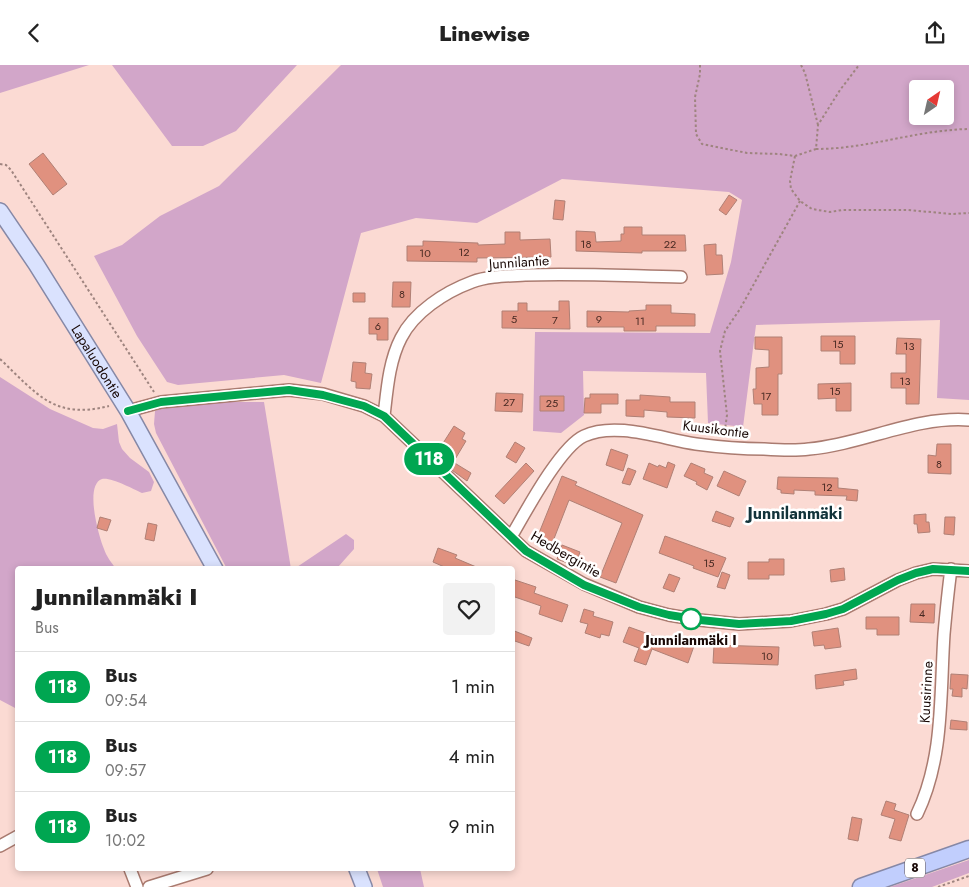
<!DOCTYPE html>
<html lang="en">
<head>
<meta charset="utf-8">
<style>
	:root { --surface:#fff; --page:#f2f2f2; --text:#222; --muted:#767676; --line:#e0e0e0 }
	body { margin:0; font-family:Jost,sans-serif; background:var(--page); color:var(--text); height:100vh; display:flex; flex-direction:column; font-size:19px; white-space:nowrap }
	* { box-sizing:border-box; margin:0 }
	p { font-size:16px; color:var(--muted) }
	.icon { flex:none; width:28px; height:28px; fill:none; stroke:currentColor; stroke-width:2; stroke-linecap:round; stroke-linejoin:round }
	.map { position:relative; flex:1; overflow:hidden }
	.details { position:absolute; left:15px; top:501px; width:500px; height:305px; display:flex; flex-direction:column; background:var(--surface); border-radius:5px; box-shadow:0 2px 8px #0003 }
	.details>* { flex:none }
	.badge { padding:0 10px; border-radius:16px; font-size:18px; line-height:32px }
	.needle { width:32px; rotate:34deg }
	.buttons { position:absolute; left:909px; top:15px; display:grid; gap:10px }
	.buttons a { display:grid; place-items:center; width:45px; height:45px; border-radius:5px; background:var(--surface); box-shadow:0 2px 8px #0003; font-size:25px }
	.map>.badge { position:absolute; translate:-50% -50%; box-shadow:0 0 0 2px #fff }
	.round { display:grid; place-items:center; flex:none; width:52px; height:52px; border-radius:5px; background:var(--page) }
	.headline { display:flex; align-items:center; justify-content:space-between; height:85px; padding:0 20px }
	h1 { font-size:24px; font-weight:800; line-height:38px }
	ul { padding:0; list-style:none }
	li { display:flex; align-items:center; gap:15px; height:70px; padding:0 20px; border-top:1px solid var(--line) }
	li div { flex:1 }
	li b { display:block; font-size:19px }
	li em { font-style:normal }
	li .badge { min-width:55px; font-weight:700; text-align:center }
	header { display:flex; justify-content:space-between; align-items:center; height:65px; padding:0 20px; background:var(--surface); font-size:22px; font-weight:800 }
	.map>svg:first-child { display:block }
	.green { fill:#d2a6c9; fill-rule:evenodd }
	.building { fill:#e0917f; stroke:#b08075 }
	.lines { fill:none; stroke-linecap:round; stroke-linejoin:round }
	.minor-casing { stroke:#aa7b70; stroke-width:14 }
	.major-casing { stroke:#8688a6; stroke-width:18 }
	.highway-casing { stroke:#8688a6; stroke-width:19 }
	.path { stroke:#9e847f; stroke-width:2; stroke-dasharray:2.5 2.5; stroke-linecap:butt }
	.minor { stroke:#fff; stroke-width:11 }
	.major { stroke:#dae2fe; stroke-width:15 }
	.highway { stroke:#c1cefd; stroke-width:16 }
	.line-casing { stroke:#fff; stroke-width:11 }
	.line { stroke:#00a651; stroke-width:8 }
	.stop-dot { fill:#fff; stroke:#00a651; stroke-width:2.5 }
	.labels { text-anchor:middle; stroke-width:5; stroke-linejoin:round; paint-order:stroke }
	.number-label { font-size:11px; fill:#492a23 }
	.shield { fill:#fff; stroke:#5d514f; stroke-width:1 }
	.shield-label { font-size:12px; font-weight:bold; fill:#170704 }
	.street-label { font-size:14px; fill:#170704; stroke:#fff }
	.stop-label { font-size:14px; font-weight:bold; fill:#170704; stroke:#fff }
	.quarter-label { font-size:16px; font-weight:bold; fill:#12333a; stroke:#fff }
</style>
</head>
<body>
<header><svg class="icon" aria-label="back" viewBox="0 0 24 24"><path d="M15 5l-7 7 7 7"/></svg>Linewise<svg class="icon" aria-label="share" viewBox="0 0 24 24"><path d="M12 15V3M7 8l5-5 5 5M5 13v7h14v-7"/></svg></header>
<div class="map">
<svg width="969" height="822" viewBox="0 0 969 822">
	<rect width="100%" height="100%" fill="#fbdad3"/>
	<!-- green -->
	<path class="green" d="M0,0H89L0,28Z
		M112,0H297L236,66L203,81H172Z
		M341,0H969V335L937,333L940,255L756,260L743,362L708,358L706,308L583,306L584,350L561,368L533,366L535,267L710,268L731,197L742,135L729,127L562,114L477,158L416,153L361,168L321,318L284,310L178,320L167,317L137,271L94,191L122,180L160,151L219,121ZM918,24H945V51H918Z
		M0,312L50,344L93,363L103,364L117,359L119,377L122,384L130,393L149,407L154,417L151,426L142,428C133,424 111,412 102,414C84,420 99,472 104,484C106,491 112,498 116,504H18L17,644L0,635Z
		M180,337H264L291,504H227L156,368L154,359L155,346Z
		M346,469L354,475V484L338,502L336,504H294Z
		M969,795V808L932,822H890Z
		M377,804H420L424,822H383Z"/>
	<!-- building -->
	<path class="building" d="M43,88L67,119L53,130L29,99Z
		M729,130L737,135L726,150L719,145Z
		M555,135L565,136L563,155L553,154Z
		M624,162H642V170H685L686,186H642V188L576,186V166L595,167L596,177L621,176V169H624Z
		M505,167H520V175L550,174L551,192L477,193V197L407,196V181H423V176L478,178V180L505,179Z
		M716,179V190H722L723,209L706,210L704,180Z
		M393,217H411L410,242H392Z
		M353,228H365V237H353Z
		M559,236H569L570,264L502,263V246H518V238H527V246H559Z
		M646,240H671V248L695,249V261H656V266H624V262H587V246L629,247V246L646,245Z
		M369,253H388V275H377V269H369Z
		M821,271H855V299H840V286H821Z
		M755,272H782V309H778V350H762V339H754L753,324H756V303L769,302V285L755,284Z
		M897,273L921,274L919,339H906V323H891V308H906V289H896Z
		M353,297L366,298L365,308L372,309L370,324L356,323V317L351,316Z
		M851,318V346H836V333L818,334V319Z
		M496,328L523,329L522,347L495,346Z
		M590,329H618V339H601V348H584L585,333H590Z
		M640,330L670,332V337H695V353L667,352V347L644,345V352L626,351V335H640Z
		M540,331H564V346H540Z
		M454,361L465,368L462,374L466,376L454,396L438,386Z
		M515,377L525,383L516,398L506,392Z
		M937,379H951V409L928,408V390L936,391Z
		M611,384L628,390L623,406L606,400Z
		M453,397L471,408L467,416L449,403Z
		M668,397L675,400L667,423L643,414L649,398L658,402L659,400L666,403Z
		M526,398L534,406L504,439L495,431Z
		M691,398L705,404L704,408L713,412L707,425L696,419L697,417L684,411Z
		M628,403L636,406L630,420L622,418Z
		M724,406L746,416L739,431L717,421Z
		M562,411L577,417L575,420L643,450L616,518L600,512L622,458L569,435L550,484L535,478Z
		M778,412L838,413V423L858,425L857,436L846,435L847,431L815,430V426L794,425V429L781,428V425L777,424Z
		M716,446L734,453L730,462L712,456Z
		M926,449V457H929L930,467L918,468L917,459H914V450Z
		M100,452L111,455L107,466L97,463Z
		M945,452H955L954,470L944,469Z
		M148,458L157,460L154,476L145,474Z
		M665,471L726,493L718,512L693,503L694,501L659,488Z
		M562,480L580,487L575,501L557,494Z
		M438,483L457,490L455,493L481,504H449L433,497Z
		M769,494H784V510H769V514H748V497H769Z
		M844,503L845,515L831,517L830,505Z
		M722,507L730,510L725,524L717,522Z
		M669,509L680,513L674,527L663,523Z
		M512,514L536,522L534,528L568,540L562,557L539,549L541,541L512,531Z
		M911,539H935L934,558L910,557Z
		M584,544L594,547L593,551L613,557L609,571L601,569L600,573L585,568L588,559L580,557Z
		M866,552H899V570H877V564H866Z
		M629,562L668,576L669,572L694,581L688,598L652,584L646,600L634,596L639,583L623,577Z
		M838,563L841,582L825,584L824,580L814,581L812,567Z
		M512,565L532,573L529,581L512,575Z
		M714,580L779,582L778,600L713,598Z
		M856,604L857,614L843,616L844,620L816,624L815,610Z
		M951,609L968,610L967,624L962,623V632L952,631L953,624H950Z
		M951,655L967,657V665L950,664Z
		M886,736L896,739L894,745L909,750L901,776L889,773L895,754L881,750Z
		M852,752L862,754L858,776L848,774Z"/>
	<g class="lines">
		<defs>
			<path id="minor" d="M128,346L161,337L289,325L323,329L364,341L384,351L526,486L584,519L639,542L669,550L699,555L739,559L791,556L826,549L843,544L898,515L916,508L933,504L969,506
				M384,351C387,325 389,296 401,273C414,247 445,227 472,217C488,211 507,211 525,210C577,208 629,211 681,212
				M511,472C525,448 560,382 584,371C616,356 662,374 696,379C718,382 741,384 764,384C778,385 795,386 809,384C864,379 914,351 969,355
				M917,749C944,693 940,630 944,569C946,547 948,526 951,504
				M0,781L18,771
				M130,804L137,822
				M149,822L207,804"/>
			<g id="major">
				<path id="s1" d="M0,146L36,199L128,346L215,504"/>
				<path d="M357,804L364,822"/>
			</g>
			<path id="highway" d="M861,822L969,784"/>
		</defs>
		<!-- minor casing -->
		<use href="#minor" class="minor-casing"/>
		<!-- major casing -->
		<use href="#major" class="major-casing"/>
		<!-- highway casing -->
		<use href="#highway" class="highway-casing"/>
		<!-- path -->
		<path class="path" d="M700,0V9L695,32L696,69L702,79L747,88L779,89L795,91L816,84L818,60L840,25L859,0
			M801,0L805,8L818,60
			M816,84C868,84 916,65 969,64
			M795,91L790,116L791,124L800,136L812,144L830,147L842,145H908L952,149L969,148
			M0,99L6,100L11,105L154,327
			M0,294C37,329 54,355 109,341
			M724,372L727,350L720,286L725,266L740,244L800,136
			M938,822L969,811"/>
		<!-- minor -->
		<use href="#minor" class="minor"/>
		<!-- major -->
		<use href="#major" class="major"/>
		<!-- highway -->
		<use href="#highway" class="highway"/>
	</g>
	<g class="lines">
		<defs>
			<path id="line" d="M128,346L161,337L289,325L323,330L364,341L384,351L526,486L584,520L639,542L669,550L700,555L739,559L791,556L826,549L843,544L898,515L916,508L933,504L969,506"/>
		</defs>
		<!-- line casing -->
		<use href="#line" class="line-casing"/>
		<!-- line -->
		<use href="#line" class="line"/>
	</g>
	<!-- markers -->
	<circle class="stop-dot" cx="691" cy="554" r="10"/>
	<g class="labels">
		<!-- number labels -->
		<g class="number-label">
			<text x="586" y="183">18</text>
			<text x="670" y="183">22</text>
			<text x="464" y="191">12</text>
			<text x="425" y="192">10</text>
			<text x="402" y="233">8</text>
			<text x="514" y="258">5</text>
			<text x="599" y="258">9</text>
			<text x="555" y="259">7</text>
			<text x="640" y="260">11</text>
			<text x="378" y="265">6</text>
			<text x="838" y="283">15</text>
			<text x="909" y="285">13</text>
			<text x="905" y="320">13</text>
			<text x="835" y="330">15</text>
			<text x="766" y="335">17</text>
			<text x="509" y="341">27</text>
			<text x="552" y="342">25</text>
			<text x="939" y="403">8</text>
			<text x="827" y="426">12</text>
			<text x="709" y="502">15</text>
			<text x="922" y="552">4</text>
			<text x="767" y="595">10</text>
		</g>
		<!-- shield labels -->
		<rect class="shield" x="905" y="793.5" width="20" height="19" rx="4"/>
		<g class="shield-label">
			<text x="915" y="807">8</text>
		</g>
		<!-- street labels -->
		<g class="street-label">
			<text transform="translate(519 197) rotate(-4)" y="5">Junnilantie</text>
			<text dy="5" stroke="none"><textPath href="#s1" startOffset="179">Lapaluodontie</textPath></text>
			<text transform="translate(716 364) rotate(7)" y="5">Kuusikontie</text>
			<text transform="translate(566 489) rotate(30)" y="5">Hedbergintie</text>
			<text transform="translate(926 627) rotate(-87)" y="5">Kuusirinne</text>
		</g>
		<!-- stop labels -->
		<g class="stop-label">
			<text x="691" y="580">Junnilanmäki I</text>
		</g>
		<!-- quarter labels -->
		<g class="quarter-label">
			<text x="795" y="454">Junnilanmäki</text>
		</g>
	</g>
</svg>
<div class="buttons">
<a><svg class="needle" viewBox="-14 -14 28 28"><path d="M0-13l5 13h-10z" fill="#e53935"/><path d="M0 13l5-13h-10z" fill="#767676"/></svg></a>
</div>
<b class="badge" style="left:429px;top:394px;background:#00a651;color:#fff">118</b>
<section class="details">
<div class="headline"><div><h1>Junnilanmäki I</h1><p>Bus</p></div><a class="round"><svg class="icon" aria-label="heart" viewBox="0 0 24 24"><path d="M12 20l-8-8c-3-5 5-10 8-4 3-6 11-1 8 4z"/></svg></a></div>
<ul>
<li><span class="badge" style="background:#00a651;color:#fff">118</span><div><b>Bus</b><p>09:54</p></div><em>1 min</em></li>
<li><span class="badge" style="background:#00a651;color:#fff">118</span><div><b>Bus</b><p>09:57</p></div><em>4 min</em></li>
<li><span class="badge" style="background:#00a651;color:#fff">118</span><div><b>Bus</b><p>10:02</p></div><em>9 min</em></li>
</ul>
</section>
</div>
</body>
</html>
